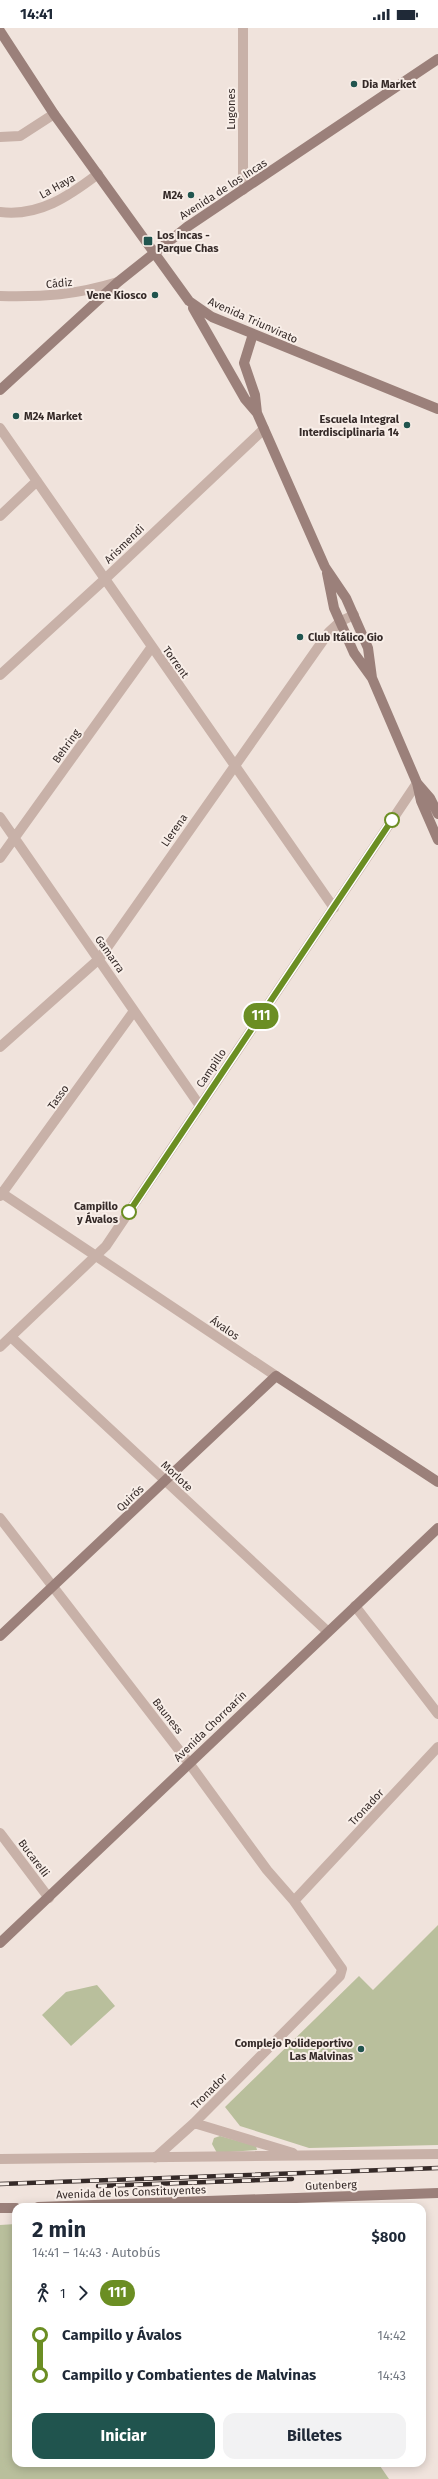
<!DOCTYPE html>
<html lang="es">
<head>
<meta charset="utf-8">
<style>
	:root { --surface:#fff; --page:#f2f2f3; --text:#1f2937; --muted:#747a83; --accent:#20544e }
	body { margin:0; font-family:"Fira Sans",sans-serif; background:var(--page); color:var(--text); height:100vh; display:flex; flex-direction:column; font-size:15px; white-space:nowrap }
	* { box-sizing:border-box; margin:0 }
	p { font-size:13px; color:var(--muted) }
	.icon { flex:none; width:22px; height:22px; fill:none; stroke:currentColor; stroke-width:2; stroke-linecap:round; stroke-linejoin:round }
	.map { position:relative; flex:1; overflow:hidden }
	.details { position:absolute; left:12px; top:2175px; width:414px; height:264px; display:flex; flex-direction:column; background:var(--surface); border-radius:12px; box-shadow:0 2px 10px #0003 }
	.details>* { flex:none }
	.badge { padding:0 8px; border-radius:13px; font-size:14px; line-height:26px }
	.map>.badge { position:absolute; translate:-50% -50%; box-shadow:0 0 0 2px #fff }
	.legs { display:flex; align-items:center; gap:6px; height:44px; padding:0 20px; font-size:13px }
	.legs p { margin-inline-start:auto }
	.head { display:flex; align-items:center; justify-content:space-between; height:68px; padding:0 20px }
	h1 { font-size:22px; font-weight:700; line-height:30px }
	.button { display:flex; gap:8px; margin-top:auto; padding:8px 20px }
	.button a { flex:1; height:46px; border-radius:12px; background:var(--accent); color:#fff; font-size:16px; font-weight:700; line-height:46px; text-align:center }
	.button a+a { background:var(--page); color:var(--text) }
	ul { padding:0 20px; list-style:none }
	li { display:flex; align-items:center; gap:14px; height:40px; font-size:15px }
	li i { display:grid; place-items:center; width:6px; height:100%; margin:0 5px; background:currentColor }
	li i::after { content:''; width:10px; height:10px; margin:-5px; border:3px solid; border-radius:50%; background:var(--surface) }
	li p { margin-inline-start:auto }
	li:first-child i { background:linear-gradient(#0000 50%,currentColor 0) }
	li:last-child i { background:linear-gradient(currentColor 50%,#0000 0) }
	.status { display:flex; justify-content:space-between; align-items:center; height:28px; padding:0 20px; background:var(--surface); direction:ltr }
	.status svg { height:11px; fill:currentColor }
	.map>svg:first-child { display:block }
	.green { fill:#b9bf9c }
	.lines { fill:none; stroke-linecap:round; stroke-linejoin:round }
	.street { stroke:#c8b1a8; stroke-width:10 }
	.secondary { stroke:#9b807a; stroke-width:10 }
	.rail-casing { stroke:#352a28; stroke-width:4.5 }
	.rail { stroke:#f8eee8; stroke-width:3; stroke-dasharray:9; stroke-linecap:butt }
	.line-1-casing { stroke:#fff; stroke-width:9 }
	.line-1 { stroke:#6b8e23; stroke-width:6 }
	.poi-dot { fill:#20544e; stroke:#f8eee8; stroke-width:1.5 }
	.stop-1-dot { fill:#fff; stroke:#6b8e23; stroke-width:2 }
	.labels { text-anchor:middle; stroke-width:4; stroke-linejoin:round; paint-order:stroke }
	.poi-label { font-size:11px; font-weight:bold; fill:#352a28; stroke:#f8eee8; text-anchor:start }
	.street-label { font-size:11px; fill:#352a28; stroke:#f8eee8 }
	.stop-label { font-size:11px; font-weight:bold; fill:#352a28; stroke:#f8eee8; text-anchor:end }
</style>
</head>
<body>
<div class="status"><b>14:41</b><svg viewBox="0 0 49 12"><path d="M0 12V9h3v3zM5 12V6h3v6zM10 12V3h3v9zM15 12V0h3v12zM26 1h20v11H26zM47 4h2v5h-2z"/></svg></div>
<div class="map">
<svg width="438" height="2451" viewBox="0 0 438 2451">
	<rect width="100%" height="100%" fill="#f0e3dc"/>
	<!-- green -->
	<path class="green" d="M438,1897V2117L309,2120L240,2098L225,2079L359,1948L373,1962Z
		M97,1957L115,1978L71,2018L42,1987L66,1964Z
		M220,2108L256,2118L257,2122L217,2125L212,2116L214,2110Z
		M16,2196V2435H378L389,2451H0V2197Z"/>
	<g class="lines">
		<!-- street -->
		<path class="street" d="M0,109L20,108L54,86
			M243,162V0
			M0,184C39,189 69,168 98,146
			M0,268C45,269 75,267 118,254
			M0,400L334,880
			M0,488L37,453
			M0,647L105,551L264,401
			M0,789L200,1078
			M0,830L151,620
			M0,1019L99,931L329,604L341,593L354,587
			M0,1164L276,1348
			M0,1168L134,983
			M11,1309L327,1603
			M0,1319L106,1218L417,755
			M0,1490L189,1735L267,1842L294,1873L342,1941L340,1948L194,2095L155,2130
			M355,1578L438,1686
			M0,1805L49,1870
			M294,1873L438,1719
			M194,2095L293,2125
			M0,2131L438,2126"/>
		<!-- secondary -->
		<path class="secondary" d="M0,3L54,86L189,273L212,289L438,381
			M193,280L245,371L257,385
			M253,306L244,335L255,367L257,385L325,539L346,570L368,620L372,650
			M0,362L118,254L187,199L438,31
			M327,545L334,580L354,625L372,650L417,755L421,773L438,812
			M417,755L430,770L438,786
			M0,1608L276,1348L438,1454
			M0,1915L438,1500
			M38,2179L438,2165
			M0,2180H16"/>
		<defs>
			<path id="rail" d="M0,2156L438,2140
				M98,2158L292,2151"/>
		</defs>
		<!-- rail casing -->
		<use href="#rail" class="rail-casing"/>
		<!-- rail -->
		<use href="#rail" class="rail"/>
	</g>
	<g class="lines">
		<defs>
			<path id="line-1" d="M129,1184L392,792"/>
		</defs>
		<!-- line-1 casing -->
		<use href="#line-1" class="line-1-casing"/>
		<!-- line-1 -->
		<use href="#line-1" class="line-1"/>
	</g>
	<!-- markers -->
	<g class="poi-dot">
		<circle cx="354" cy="56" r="4"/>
		<circle cx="191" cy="167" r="4"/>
		<rect x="143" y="208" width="10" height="10" rx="2"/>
		<circle cx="155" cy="267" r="4"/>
		<circle cx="16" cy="388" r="4"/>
		<circle cx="407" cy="397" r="4"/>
		<circle cx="300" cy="609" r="4"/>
		<circle cx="361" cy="2021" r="4"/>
	</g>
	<g class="stop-1-dot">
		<circle cx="392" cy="792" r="7"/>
		<circle cx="129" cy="1184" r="7"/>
	</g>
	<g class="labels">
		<!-- poi labels -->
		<g class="poi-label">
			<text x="362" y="60">Dia Market</text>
			<text x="183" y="171" text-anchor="end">M24</text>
			<text x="157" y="211">Los Incas -<tspan x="157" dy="13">Parque Chas</tspan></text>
			<text x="147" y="271" text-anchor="end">Vene Kiosco</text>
			<text x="24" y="392">M24 Market</text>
			<text x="399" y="395" text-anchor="end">Escuela Integral<tspan x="399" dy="13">Interdisciplinaria 14</tspan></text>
			<text x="308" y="613">Club Itálico Gio</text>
			<text x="353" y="2019" text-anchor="end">Complejo Polideportivo<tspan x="353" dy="13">Las Malvinas</tspan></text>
		</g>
		<!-- street labels -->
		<g class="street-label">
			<text transform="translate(231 81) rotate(-90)" y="4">Lugones</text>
			<text transform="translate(57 158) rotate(-29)" y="4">La Haya</text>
			<text transform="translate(223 161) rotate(-33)" y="4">Avenida de los Incas</text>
			<text transform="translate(59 255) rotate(-5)" y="4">Cádiz</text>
			<text transform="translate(253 292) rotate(24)" y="4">Avenida Triunvirato</text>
			<text transform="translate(124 516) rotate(-44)" y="4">Arismendi</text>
			<text transform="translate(176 634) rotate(54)" y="4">Torrent</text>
			<text transform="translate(66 718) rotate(-54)" y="4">Behring</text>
			<text transform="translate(174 802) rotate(-55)" y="4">Llerena</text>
			<text transform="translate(110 926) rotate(55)" y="4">Gamarra</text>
			<text transform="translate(211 1040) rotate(-56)" y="4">Campillo</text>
			<text transform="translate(58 1069) rotate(-54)" y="4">Tasso</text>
			<text transform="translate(225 1300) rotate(34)" y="4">Ávalos</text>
			<text transform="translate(177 1448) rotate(43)" y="4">Morlote</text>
			<text transform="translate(130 1470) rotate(-44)" y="4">Quirós</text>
			<text transform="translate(168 1688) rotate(52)" y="4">Bauness</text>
			<text transform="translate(210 1698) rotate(-44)" y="4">Avenida Chorroarín</text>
			<text transform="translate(366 1779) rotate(-47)" y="4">Tronador</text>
			<text transform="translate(34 1830) rotate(53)" y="4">Bucarelli</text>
			<text transform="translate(209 2063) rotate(-45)" y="4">Tronador</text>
			<text transform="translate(331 2157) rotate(-2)" y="4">Gutenberg</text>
			<text transform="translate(131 2164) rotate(-2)" y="4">Avenida de los Constituyentes</text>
		</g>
		<!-- stop labels -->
		<g class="stop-label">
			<text x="118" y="1182">Campillo<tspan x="118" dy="13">y Ávalos</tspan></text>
		</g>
	</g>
</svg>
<b class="badge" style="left:261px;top:988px;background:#6b8e23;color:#fff">111</b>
<section class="details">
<div class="head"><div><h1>2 min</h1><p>14:41 – 14:43 · Autobús</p></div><b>$800</b></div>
<div class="legs"><svg class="icon" aria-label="walk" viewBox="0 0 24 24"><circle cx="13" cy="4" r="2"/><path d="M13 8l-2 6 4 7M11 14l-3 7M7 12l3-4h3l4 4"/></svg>1<svg class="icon" aria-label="forward" viewBox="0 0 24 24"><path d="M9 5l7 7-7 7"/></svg><b class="badge" style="background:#6b8e23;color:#fff">111</b></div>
<ul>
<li><i style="color:#6b8e23"></i><b>Campillo y Ávalos</b><p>14:42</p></li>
<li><i style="color:#6b8e23"></i><b>Campillo y Combatientes de Malvinas</b><p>14:43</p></li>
</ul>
<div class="button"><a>Iniciar</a><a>Billetes</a></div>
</section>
</div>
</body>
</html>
